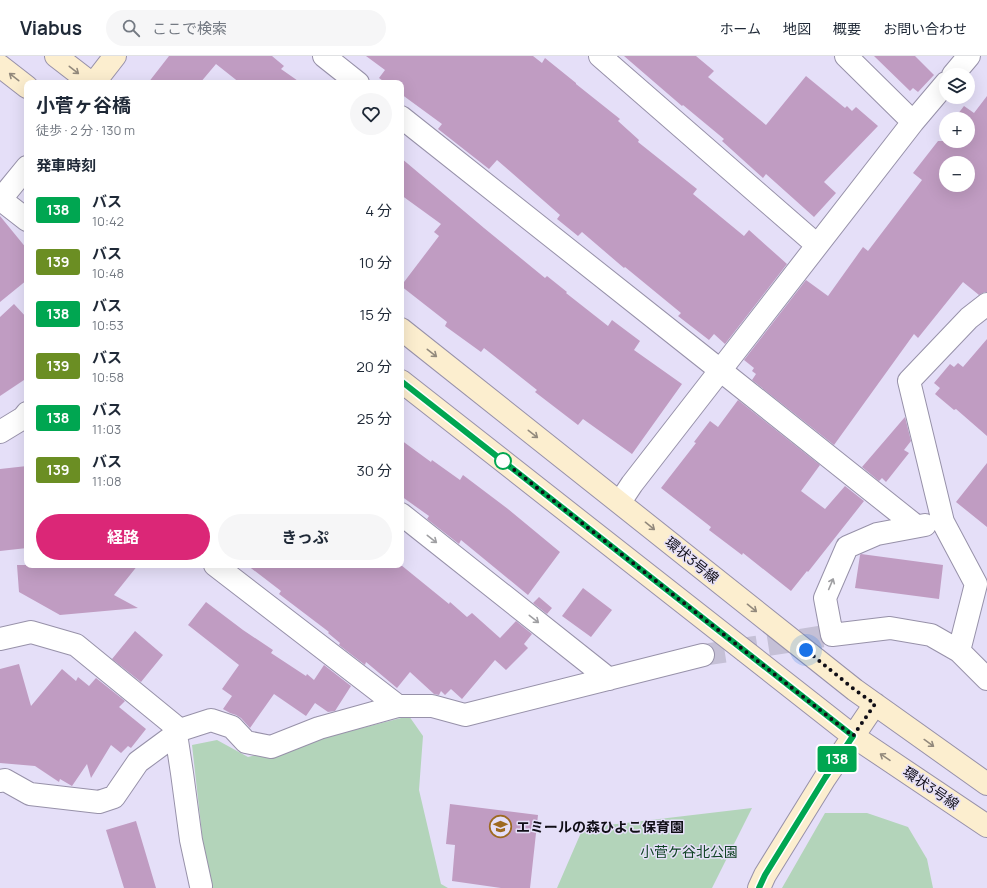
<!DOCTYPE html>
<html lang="ja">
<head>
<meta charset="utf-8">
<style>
	:root { --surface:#fff; --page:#f6f6f7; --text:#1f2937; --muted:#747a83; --line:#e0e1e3; --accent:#db2777 }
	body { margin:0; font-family:Manrope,"Noto Sans JP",sans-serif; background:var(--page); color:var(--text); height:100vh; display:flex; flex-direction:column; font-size:15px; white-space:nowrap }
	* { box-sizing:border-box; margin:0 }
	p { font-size:13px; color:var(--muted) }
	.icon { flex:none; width:22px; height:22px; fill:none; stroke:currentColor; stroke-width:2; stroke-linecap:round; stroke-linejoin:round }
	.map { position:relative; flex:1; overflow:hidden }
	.details { position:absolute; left:24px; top:24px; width:380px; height:488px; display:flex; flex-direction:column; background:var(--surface); border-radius:8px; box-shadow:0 4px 16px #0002 }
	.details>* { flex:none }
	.badge { padding:0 8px; border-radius:3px; font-size:14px; line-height:26px }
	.fabs { position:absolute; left:939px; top:12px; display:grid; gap:8px }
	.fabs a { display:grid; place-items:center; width:36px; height:36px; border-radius:50%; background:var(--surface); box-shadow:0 4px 16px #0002; font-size:20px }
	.you { position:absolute; width:20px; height:20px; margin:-10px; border:3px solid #fff; border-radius:50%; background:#1a73e8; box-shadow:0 0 0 6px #1a73e833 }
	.map>.badge { position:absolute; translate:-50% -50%; box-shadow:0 0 0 2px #fff }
	h2 { padding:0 12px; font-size:15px; line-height:36px }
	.round { display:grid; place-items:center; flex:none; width:42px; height:42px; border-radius:21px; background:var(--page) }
	.head { display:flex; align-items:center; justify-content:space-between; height:68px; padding:0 12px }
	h1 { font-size:19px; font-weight:700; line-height:30px }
	.primary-button { display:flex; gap:8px; margin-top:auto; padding:8px 12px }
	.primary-button a { flex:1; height:46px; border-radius:24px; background:var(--accent); color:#fff; font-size:16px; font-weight:700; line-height:46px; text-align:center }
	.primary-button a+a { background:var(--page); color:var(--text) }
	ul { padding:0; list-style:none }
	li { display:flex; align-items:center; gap:12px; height:52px; padding:0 12px }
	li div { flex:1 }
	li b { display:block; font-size:15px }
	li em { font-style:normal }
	li .badge { min-width:44px; font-weight:700; text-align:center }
	header { display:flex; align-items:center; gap:24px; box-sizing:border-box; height:56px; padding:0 20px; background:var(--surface); border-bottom:1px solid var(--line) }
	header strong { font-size:19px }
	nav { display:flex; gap:22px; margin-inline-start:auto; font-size:14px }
	.search { width:280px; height:36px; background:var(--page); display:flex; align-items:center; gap:10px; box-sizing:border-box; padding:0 14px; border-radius:22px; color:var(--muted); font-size:15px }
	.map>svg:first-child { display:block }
	.green { fill:#b3d4ba }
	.building { fill:#c09cc2; fill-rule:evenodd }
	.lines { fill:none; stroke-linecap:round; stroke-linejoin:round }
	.street-tunnel { stroke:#c5c0d6; stroke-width:22; stroke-dasharray:22 11; stroke-linecap:butt }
	.street-casing { stroke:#9791a9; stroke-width:24 }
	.secondary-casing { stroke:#9791a9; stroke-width:24 }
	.street { stroke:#fff; stroke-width:22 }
	.secondary { stroke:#fceecf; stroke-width:22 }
	.oneway { stroke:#92897c }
	.oneway2 { stroke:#9f9fa2 }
	.line-casing { stroke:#fff; stroke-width:9 }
	.line { stroke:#00a651; stroke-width:6 }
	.walk { stroke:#100e16; stroke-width:4; stroke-dasharray:0 7.2 }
	.stop-dot { fill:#fff; stroke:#00a651; stroke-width:2 }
	.labels { text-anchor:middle; stroke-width:3; stroke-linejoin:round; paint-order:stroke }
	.street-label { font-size:14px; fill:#100e16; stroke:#e5dff8 }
	.poi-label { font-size:14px; font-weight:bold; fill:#100e16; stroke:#e5dff8; text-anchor:start }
	.park-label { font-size:14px; fill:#104424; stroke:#e5dff8 }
</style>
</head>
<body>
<header>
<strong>Viabus</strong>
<div class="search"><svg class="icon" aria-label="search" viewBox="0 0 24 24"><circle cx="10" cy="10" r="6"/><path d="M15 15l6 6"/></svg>ここで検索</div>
<nav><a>ホーム</a><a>地図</a><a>概要</a><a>お問い合わせ</a></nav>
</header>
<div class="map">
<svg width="987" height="832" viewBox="0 0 987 832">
	<rect width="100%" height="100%" fill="#e5dff8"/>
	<!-- green -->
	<path class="green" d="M409,660L423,680L419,734L441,828L448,832H208L192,689L217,684L248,701Z
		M752,752L712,832H557L583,772Z
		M825,757H867L908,771L927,803L933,832H782Z"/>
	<!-- building -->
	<path class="building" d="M169,0H272L284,10L281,13L301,27H240L216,8L200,27H148Z
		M366,0H533L542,7L545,2L576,27V28L620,63L618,65L639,84L638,86L697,133L693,138L744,180L749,174L787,208L725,288L714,278L709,284L678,260L681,257L625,211L624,212L582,176L578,180L557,163L560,159L497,104L489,113L438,73L442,68L401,38V27H386L379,22L385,14Z
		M624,0H696L714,15L708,21L766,69L806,20L845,52L847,50L852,55L856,51L878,70L824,126L836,137L814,161L766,118L763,122L722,85L724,83L683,49L682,50Z
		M874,0H915L934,19L918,36L913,32L910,35Z
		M987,40V236H985L979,239L963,226L918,282L914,278L834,389L752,324L756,318L752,315L754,312L744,304L806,224L828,240L863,191L868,195L922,124L913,117L938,85H971L968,82V63H954L964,50L974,57ZM946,107H968V129H946Z
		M401,102L484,172L545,222L547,220L567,236L566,237L608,270L612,264L640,285L634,294L682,328L632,398L583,363L578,369L535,336L537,334L484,292L481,296L445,270L447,266L401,230L439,180L434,176L441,168L401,139Z
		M0,160L27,193V224L0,246Z
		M14,248L27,262V322L0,340V261Z
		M987,283V380L956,353L954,354L935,338L940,332L934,327L950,308L954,311L958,307L963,311Z
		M738,344L820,409L801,435L825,453L845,430L864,445L808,516L807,515L791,535L743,497L742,499L709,474L711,471L661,432L696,387L694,386L710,365L718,371Z
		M905,361L911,385L904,394L909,397L886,426L882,422L879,425L862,411Z
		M401,384L431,406L432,404L460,424L463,419L508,453L560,496L528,539L461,484L459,488L427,463L429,460L401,440Z
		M987,407V471L956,446Z
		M27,410V492L0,495V413Z
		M861,498L943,509L939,543L855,532L860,499Z
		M17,509H138L114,539L138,552L60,559L19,536Z
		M247,509H401L449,548L450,546L467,561L472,557L500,582L516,565L532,578L524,588L528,592L506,614L495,604L462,643L451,633L445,639L441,635L439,639L434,638L410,616L397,632L366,606L365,609L339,589L340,587L328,577L329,576L279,538L281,535Z
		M583,532L612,554L591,581L562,560Z
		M539,541L552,552L547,558L533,547Z
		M206,546L243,574L273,594L271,597L306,620L307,618L314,624L324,609L351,630L335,655L328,656L315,647L306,660L274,638L250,672L241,662L236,659L230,657L223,653L232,640L222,633L239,609L188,569Z
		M135,575L163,599L141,626L112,603Z
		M19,608L31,650L62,613L76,625L78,621L89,630L96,622L125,645L119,651L146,673L131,692L128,690L121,697L111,689L91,722L87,708L72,730L60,723L59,726L35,710L0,707V613Z
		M450,748L538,759L530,832H501L452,825L455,789L446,788Z
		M136,765L156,832H124L106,774Z"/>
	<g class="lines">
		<!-- street-tunnel -->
		<path class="street-tunnel" d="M703,599L832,579"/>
		<defs>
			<path id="street" d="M324,0L358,27
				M600,0L817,189
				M846,0L913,66
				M953,19L969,0
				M401,61L720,314L916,470
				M0,143L27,164
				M0,144L27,111
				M0,376L23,362L27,357
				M620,446L632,428L913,66L946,27
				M401,458L609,623
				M925,469L877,478L847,491L825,542L832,579L890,572L931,579L959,595L987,623
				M215,509L398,650
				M0,583L31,576L76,589L180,674
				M959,595L976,528L943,466L909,325L969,262L987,248
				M176,678L182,717L191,784L201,830
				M0,725L5,724L30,738L99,746L114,741L138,706L176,678L180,674L211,664L232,671L246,686L271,691L319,672L398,650H432L465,659L703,599"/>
			<path id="secondary" d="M56,0L91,27
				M0,10L27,31
				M94,27L115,0
				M401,273L855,634L987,728
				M401,325L853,680L987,770
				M759,832L765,819L825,722L875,648"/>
		</defs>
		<!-- street casing -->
		<use href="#street" class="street-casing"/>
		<!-- secondary casing -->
		<use href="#secondary" class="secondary-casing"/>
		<!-- street -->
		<use href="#street" class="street"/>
		<!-- secondary -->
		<use href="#secondary" class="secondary"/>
	</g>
	<!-- one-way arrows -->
	<defs><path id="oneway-shaft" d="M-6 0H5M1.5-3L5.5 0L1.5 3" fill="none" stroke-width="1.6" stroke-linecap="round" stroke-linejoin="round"/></defs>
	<g class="oneway">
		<use href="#oneway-shaft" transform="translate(74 14) rotate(38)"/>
		<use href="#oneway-shaft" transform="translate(14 21) rotate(-142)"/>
		<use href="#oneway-shaft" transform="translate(432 297) rotate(38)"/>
		<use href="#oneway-shaft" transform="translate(533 378) rotate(38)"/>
		<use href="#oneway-shaft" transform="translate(650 470) rotate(39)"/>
		<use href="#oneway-shaft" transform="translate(752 552) rotate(39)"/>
		<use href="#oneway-shaft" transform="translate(929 687) rotate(36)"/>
		<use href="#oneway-shaft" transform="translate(885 701) rotate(-146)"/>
	</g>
	<g class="oneway2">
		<use href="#oneway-shaft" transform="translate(432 483) rotate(38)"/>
		<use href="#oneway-shaft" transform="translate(831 528) rotate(-67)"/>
		<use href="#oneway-shaft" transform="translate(534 563) rotate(38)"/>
	</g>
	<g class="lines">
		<defs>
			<path id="line" d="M401,325L853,680L825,722L765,819L759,832"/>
		</defs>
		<!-- line casing -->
		<use href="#line" class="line-casing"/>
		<!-- line -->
		<use href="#line" class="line"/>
		<!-- walk -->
		<path class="walk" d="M503,405L853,680L875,648L855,634L806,594"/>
	</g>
	<!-- icons -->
	<defs>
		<symbol id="school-ring" viewBox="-11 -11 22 22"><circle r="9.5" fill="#e5dff8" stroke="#9e6a21" stroke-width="1.5"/><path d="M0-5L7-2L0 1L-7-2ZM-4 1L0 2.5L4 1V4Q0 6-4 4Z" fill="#9e6a21"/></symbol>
	</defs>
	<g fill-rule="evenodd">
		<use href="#school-ring" x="488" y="758" width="25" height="25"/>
	</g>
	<!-- markers -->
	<circle class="stop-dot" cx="503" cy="405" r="8"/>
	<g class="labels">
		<!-- street labels -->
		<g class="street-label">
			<text transform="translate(692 504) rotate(39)" y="5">環状3号線</text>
			<text transform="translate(931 732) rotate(34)" y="5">環状3号線</text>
		</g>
		<!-- poi labels -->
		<g class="poi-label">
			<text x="516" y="776">エミールの森ひよこ保育園</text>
		</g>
		<!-- park labels -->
		<g class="park-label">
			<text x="689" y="801">小菅ケ谷北公園</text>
		</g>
	</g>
</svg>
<div class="fabs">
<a><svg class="icon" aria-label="layers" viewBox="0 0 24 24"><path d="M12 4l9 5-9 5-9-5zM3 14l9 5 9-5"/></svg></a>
<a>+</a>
<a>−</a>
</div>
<div class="you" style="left:806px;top:594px"></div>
<b class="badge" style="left:837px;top:703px;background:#00a651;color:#fff">138</b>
<section class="details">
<div class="head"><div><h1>小菅ヶ谷橋</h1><p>徒歩 · 2 分 · 130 m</p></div><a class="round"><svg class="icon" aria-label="heart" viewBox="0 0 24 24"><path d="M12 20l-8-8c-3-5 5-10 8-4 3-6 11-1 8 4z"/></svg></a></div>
<h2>発車時刻</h2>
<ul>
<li><span class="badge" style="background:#00a651;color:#fff">138</span><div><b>バス</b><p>10:42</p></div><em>4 分</em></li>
<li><span class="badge" style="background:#6b8e23;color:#fff">139</span><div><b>バス</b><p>10:48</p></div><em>10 分</em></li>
<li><span class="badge" style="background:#00a651;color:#fff">138</span><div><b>バス</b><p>10:53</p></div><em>15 分</em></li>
<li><span class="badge" style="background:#6b8e23;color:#fff">139</span><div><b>バス</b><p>10:58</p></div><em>20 分</em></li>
<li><span class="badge" style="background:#00a651;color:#fff">138</span><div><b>バス</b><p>11:03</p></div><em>25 分</em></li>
<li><span class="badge" style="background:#6b8e23;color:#fff">139</span><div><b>バス</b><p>11:08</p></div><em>30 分</em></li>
</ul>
<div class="primary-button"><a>経路</a><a>きっぷ</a></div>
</section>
</div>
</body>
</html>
